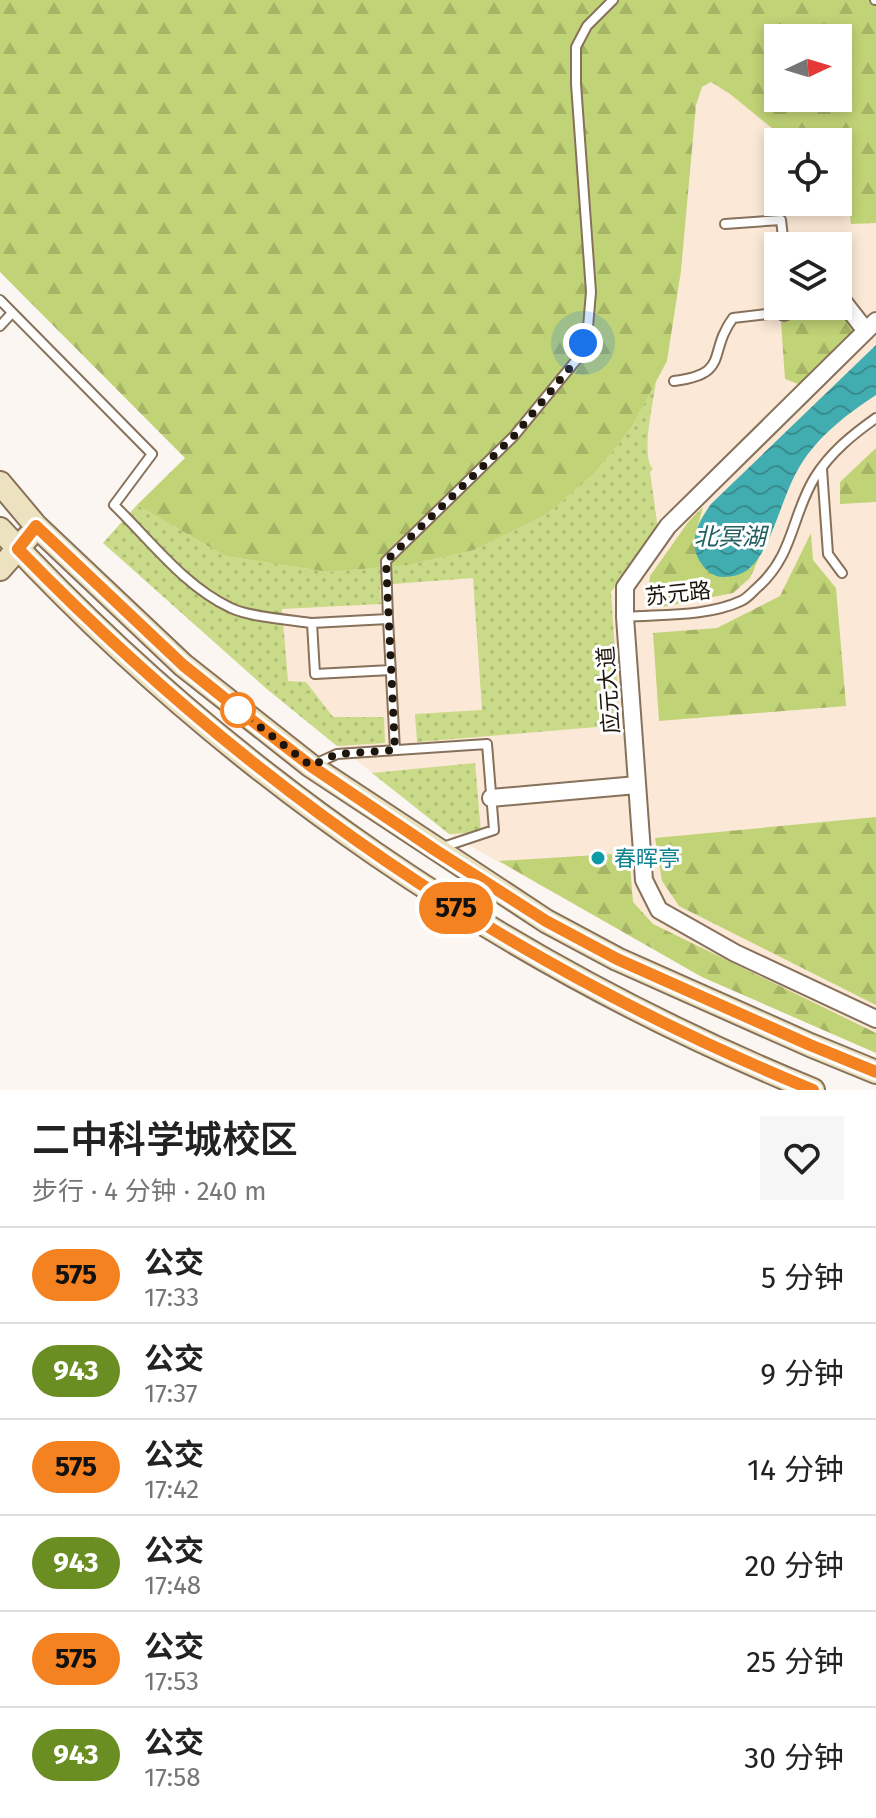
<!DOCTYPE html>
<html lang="zh">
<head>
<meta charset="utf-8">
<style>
	:root { --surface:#fff; --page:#f6f6f6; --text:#222; --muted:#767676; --line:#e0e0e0 }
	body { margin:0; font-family:"Fira Sans","Noto Sans SC",sans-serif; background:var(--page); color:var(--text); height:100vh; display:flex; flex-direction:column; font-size:30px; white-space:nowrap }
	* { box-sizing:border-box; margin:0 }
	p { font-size:26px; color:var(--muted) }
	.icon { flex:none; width:44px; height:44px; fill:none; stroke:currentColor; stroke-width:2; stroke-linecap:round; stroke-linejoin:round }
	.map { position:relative; height:1090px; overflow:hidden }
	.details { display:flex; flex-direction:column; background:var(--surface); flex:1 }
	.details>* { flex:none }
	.badge { padding:0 16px; border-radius:26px; font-size:28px; line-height:52px }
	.needle { width:52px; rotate:86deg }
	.fabs { position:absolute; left:764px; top:24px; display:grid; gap:16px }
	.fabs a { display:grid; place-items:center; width:88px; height:88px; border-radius:0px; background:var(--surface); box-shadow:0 4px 12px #0003; font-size:40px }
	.you { position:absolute; width:40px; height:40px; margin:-20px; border:6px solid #fff; border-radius:50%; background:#1a73e8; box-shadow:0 0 0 12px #1a73e833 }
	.map>.badge { position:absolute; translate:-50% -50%; box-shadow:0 0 0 4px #fff }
	.round { display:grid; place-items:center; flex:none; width:84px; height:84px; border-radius:0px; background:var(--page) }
	.overview { display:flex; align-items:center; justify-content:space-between; height:136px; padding:0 32px }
	h1 { font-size:38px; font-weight:600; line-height:60px }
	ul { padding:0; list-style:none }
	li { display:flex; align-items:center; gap:24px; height:96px; padding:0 32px; border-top:2px solid var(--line) }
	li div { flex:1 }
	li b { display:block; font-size:30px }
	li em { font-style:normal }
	li .badge { min-width:88px; font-weight:700; text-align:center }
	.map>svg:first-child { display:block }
	.built { fill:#fbe8d6; fill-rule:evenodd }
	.green { fill:url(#green-dots) }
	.forest { fill:url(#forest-firs); fill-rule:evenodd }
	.water { fill:url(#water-waves) }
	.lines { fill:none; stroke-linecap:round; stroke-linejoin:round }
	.lane-casing { stroke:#87715a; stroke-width:12 }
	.street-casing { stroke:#87715a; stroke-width:20 }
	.secondary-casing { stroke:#87715a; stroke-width:26 }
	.lane { stroke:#fff; stroke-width:8 }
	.street { stroke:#fff; stroke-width:16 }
	.secondary { stroke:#ede2c0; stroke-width:22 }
	.line-casing { stroke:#fff; stroke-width:18 }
	.line { stroke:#f58220; stroke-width:12 }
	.walk { stroke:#1e160d; stroke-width:8; stroke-dasharray:0 14.4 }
	.stop-dot { fill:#fff; stroke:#f58220; stroke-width:4 }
	.culture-dot { fill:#0f9aa8; stroke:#fff; stroke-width:3 }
	.labels { text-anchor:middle; stroke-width:6; stroke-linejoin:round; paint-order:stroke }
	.street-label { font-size:22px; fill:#1e160d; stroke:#fff }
	.culture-label { font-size:22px; fill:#0d838f; stroke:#fff; text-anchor:start }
	.water-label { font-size:24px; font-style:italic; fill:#235e60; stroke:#fff }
</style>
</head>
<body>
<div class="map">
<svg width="876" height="1090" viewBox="0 0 876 1090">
	<defs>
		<pattern id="green-dots" width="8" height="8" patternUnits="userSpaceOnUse" patternTransform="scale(2)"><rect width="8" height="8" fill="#c9db88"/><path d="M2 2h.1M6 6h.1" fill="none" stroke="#acbb74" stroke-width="1.8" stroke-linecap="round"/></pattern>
		<pattern id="forest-firs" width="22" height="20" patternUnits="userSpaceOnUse" patternTransform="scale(2)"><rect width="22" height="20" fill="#c0d376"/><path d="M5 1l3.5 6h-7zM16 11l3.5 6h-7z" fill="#a5b465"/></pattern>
		<pattern id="water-waves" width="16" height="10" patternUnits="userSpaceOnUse" patternTransform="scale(2)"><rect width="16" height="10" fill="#42adb0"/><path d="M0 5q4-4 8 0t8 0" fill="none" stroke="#378c8e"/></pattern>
	</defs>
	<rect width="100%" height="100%" fill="#fbf6f1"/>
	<!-- built -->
	<path class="built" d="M712,82L730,94L789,142H778V202H838V162L876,169V1053L702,977L449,834L268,690L103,543L137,505L225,556L632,427L667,361L681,271L696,105L702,87ZM778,246H838V306H778Z"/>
	<!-- green -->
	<path class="green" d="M656,381C654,401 640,455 653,469L650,472L658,529L611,592L620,725L417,742L415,714L482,710L473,578L380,585L381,604L282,609L288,681L306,682L333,717H384L385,743L337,746L268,690L103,543L137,505L225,556L328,572L409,565L474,550L546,515L595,473L632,427Z
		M475,763L481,832L449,834L372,773Z"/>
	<!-- forest -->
	<path class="forest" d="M0,0H876V223L851,224L844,164L838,162V142H789L730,94L711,82L702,87L696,105L681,271L667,361L632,427L595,473L546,515L474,550L409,565L328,572L225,556L137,505L185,458L0,272ZM778,38H838V98H778Z
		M792,306H836L854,330L801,385L785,379L781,322L792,319Z
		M876,448V502L840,504V482Z
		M703,507L694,540L750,569L762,551L750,578L733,593L657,608L647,599L650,576L689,521Z
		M811,533L813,560L836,588L846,706L659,721L653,633L717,628L780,596Z
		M876,817V1005L679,906L662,881L655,838Z
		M629,853L633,902L653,924L876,1033V1053L702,977L499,861Z"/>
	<!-- water -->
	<path class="water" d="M876,345V395C846,415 819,435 800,466C782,495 773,545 751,567C744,574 733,577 723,577C713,577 705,570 699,560C688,540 699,521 711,504Z"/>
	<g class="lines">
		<defs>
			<path id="lane" d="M875,0H876
				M725,224L781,220L784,246
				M0,300L152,454L114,505C151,541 184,586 231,608C249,617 291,620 312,623
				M0,326L12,313
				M674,381C731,374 707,353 733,318L784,312
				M822,469L828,554L842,573
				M625,617C662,614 706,617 741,601C748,598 753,591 759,586C794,554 792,514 815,477C831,452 852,435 876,418
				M388,619L386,561L514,436L578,358L588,327L591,292L576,84V47L587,26L613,0
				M391,670L315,674L312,623L388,619L395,750
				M313,765L337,754L487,744L494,830L440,848"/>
			<path id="street" d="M838,295L866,331
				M784,306V312
				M876,321L668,526L625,587V617L644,880L659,910L735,953L876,1019
				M491,798L637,785"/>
			<path id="secondary" d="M0,483L36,526L183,665L311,766L546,921L617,959L810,1045L876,1072
				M0,529C226,774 505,964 813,1090
				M0,569L28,537"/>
		</defs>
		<!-- lane casing -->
		<use href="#lane" class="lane-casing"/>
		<!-- street casing -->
		<use href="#street" class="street-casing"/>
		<!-- secondary casing -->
		<use href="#secondary" class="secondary-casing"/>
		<!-- lane -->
		<use href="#lane" class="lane"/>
		<!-- street -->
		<use href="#street" class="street"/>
		<!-- secondary -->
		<use href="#secondary" class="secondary"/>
	</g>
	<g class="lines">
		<defs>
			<path id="line" d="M813,1090C506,964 249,787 18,549L36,526L183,665L249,718L311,766L435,850L546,921L617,959L810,1045L876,1072"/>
		</defs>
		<!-- line casing -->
		<use href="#line" class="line-casing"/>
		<!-- line -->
		<use href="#line" class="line"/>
		<!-- walk -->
		<path class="walk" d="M238,710L311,766L337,754L395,750L386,561L514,436L578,358L583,343"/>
	</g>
	<!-- markers -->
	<circle class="stop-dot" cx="238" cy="710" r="16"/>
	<circle class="culture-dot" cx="598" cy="858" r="8"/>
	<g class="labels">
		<!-- street labels -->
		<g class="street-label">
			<text transform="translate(678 593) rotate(-6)" y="8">苏元路</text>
			<text transform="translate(608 690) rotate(-94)" y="8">应元大道</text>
		</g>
		<!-- culture labels -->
		<g class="culture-label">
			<text x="614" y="866">春晖亭</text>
		</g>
		<!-- water labels -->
		<g class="water-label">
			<text x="730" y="545">北冥湖</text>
		</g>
	</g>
</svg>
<div class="fabs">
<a><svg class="needle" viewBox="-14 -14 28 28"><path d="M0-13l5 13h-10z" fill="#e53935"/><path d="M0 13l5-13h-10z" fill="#767676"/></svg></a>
<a><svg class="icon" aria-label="locate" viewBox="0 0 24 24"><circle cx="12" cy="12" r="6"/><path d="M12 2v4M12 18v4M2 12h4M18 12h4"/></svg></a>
<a><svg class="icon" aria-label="layers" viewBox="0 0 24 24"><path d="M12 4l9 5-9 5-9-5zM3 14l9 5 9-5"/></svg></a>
</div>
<div class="you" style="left:583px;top:343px"></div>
<b class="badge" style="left:456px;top:908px;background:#f58220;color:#111">575</b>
</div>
<section class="details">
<div class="overview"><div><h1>二中科学城校区</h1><p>步行 · 4 分钟 · 240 m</p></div><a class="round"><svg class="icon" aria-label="heart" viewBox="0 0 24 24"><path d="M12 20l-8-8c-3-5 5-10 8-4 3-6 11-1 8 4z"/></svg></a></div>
<ul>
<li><span class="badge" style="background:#f58220;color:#111">575</span><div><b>公交</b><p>17:33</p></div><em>5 分钟</em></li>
<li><span class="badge" style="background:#6b8e23;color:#fff">943</span><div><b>公交</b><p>17:37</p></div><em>9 分钟</em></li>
<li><span class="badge" style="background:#f58220;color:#111">575</span><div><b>公交</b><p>17:42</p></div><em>14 分钟</em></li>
<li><span class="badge" style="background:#6b8e23;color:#fff">943</span><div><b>公交</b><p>17:48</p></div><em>20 分钟</em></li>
<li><span class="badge" style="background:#f58220;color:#111">575</span><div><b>公交</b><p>17:53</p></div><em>25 分钟</em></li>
<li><span class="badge" style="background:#6b8e23;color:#fff">943</span><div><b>公交</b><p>17:58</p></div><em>30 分钟</em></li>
</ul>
</section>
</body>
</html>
